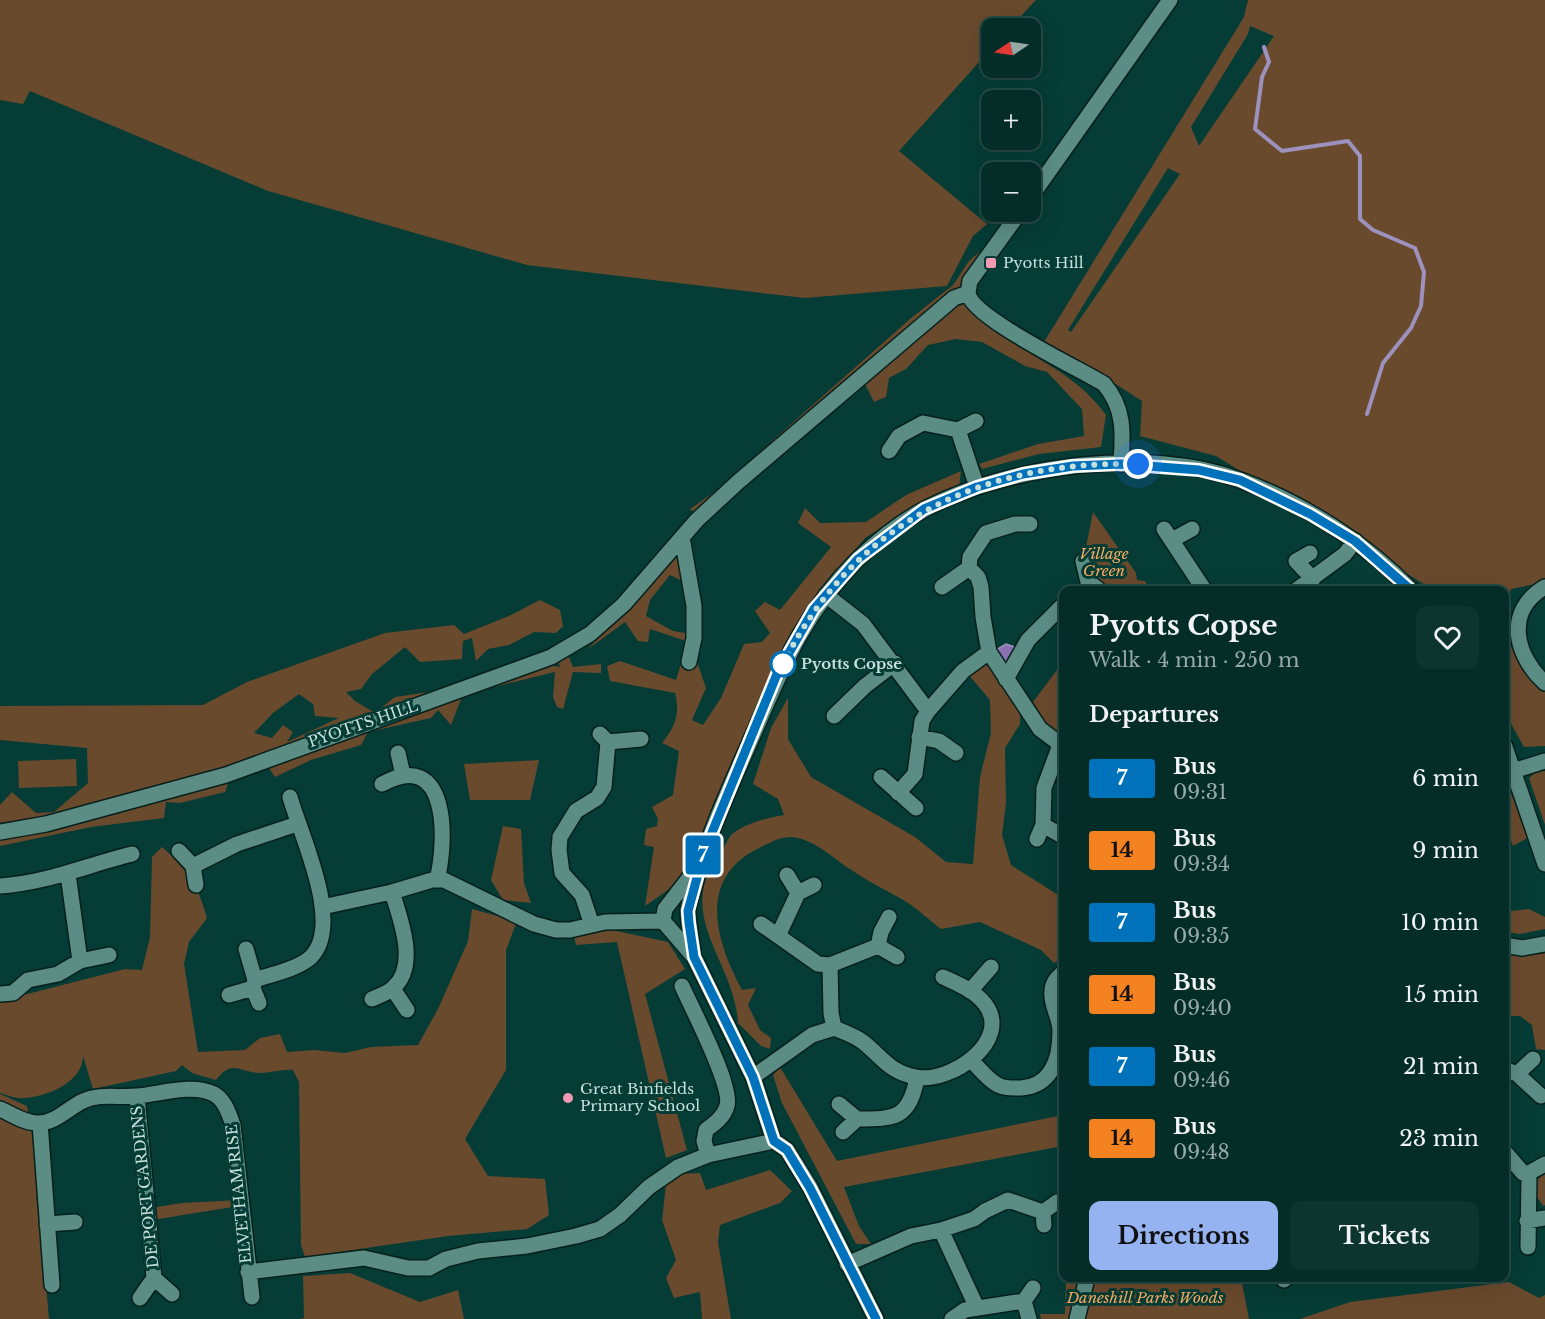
<!DOCTYPE html>
<html lang="en">
<head>
<meta charset="utf-8">
<style>
	:root { --surface:#042d28; --page:#0d3530; --text:#f1f3f6; --muted:#97a8a8; --line:#254945; --accent:#95b2f1 }
	body { margin:0; font-family:"Libre Baskerville",serif; background:var(--page); color:var(--text); height:100vh; display:flex; flex-direction:column; font-size:22px; white-space:nowrap }
	* { box-sizing:border-box; margin:0 }
	p { font-size:20px; color:var(--muted) }
	.icon { flex:none; width:33px; height:33px; fill:none; stroke:currentColor; stroke-width:2; stroke-linecap:round; stroke-linejoin:round }
	.map { position:relative; flex:1; overflow:hidden }
	.sheet { position:absolute; left:1059px; top:586px; width:450px; height:696px; display:flex; flex-direction:column; background:var(--surface); border-radius:12px; box-shadow:0 6px 24px #0002,0 0 0 2px var(--line) }
	.sheet>* { flex:none }
	.badge { padding:0 12px; border-radius:4px; font-size:21px; line-height:39px }
	.needle { width:39px; rotate:257deg }
	.buttons { position:absolute; left:981px; top:18px; display:grid; gap:12px }
	.buttons a { display:grid; place-items:center; width:60px; height:60px; border-radius:12px; background:var(--surface); box-shadow:0 6px 24px #0002,0 0 0 2px var(--line); font-size:30px }
	.you { position:absolute; width:30px; height:30px; margin:-15px; border:4px solid #fff; border-radius:50%; background:#1a73e8; box-shadow:0 0 0 9px #1a73e833 }
	.map>.badge { position:absolute; translate:-50% -50%; box-shadow:0 0 0 3px #fff }
	h2 { padding:0 30px; font-size:22px; line-height:54px }
	.round { display:grid; place-items:center; flex:none; width:63px; height:63px; border-radius:12px; background:var(--page) }
	.summary { display:flex; align-items:center; justify-content:space-between; height:102px; padding:0 30px }
	h1 { font-size:28px; font-weight:700; line-height:45px }
	.cta { display:flex; gap:12px; margin-top:auto; padding:12px 30px }
	.cta a { flex:1; height:69px; border-radius:12px; background:var(--accent); color:#111; font-size:24px; font-weight:700; line-height:69px; text-align:center }
	.cta a+a { background:var(--page); color:var(--text) }
	ul { padding:0; list-style:none }
	li { display:flex; align-items:center; gap:18px; height:72px; padding:0 30px }
	li div { flex:1 }
	li b { display:block; font-size:22px }
	li em { font-style:normal }
	li .badge { min-width:66px; font-weight:700; text-align:center }
	.map>svg:first-child { display:block }
	.green { fill:#6a4a2d; fill-rule:evenodd }
	.water { fill:#8c71b2; stroke:#9d92be; stroke-width:1.5 }
	.lines { fill:none; stroke-linecap:round; stroke-linejoin:round }
	.stream { stroke:#9d92be; stroke-width:4 }
	.minor-casing { stroke:#06201c; stroke-width:18 }
	.minor { stroke:#5c8d84; stroke-width:15 }
	.line-casing { stroke:#fff; stroke-width:14 }
	.line { stroke:#0072bc; stroke-width:9 }
	.walk { stroke:#c6dfda; stroke-width:6; stroke-dasharray:0 10.8 }
	.poi-dot { fill:#f19ab2; stroke:#053c35; stroke-width:2 }
	.stop-dot { fill:#fff; stroke:#0072bc; stroke-width:3 }
	.labels { text-anchor:middle; stroke-width:6; stroke-linejoin:round; paint-order:stroke }
	.poi-label { font-size:15px; fill:#c6dfda; stroke:#053c35; text-anchor:start }
	.park-label { font-size:15px; font-style:italic; fill:#fcad63; stroke:#053c35 }
	.stop-label { font-size:15px; font-weight:bold; fill:#c6dfda; stroke:#053c35; text-anchor:start }
	.street-label { font-size:15px; fill:#c6dfda; stroke:#053c35 }
</style>
</head>
<body>
<div class="map">
<svg width="1545" height="1319" viewBox="0 0 1545 1319">
	<rect width="100%" height="100%" fill="#053c35"/>
	<!-- green -->
	<path class="green" d="M0,0H1036L1010,28H992L991,49L899,151L987,224L973,236L947,286L805,298L527,265L268,191L30,91L23,104L0,100Z
		M1248,0H1545V582L1511,589L1505,605L1504,591H1435L1216,456L1140,436L1142,401L1075,358L1044,342L1244,17ZM1250,26L1274,36L1199,146L1191,127L1248,34ZM1168,168L1180,174L1071,332L1068,330Z
		M983,249L989,252L967,305C974,312 981,322 990,328C1030,357 1076,373 1106,415L1101,447L1039,454L982,469L979,464L1038,444L1084,436L1082,409L1047,372L1025,366L982,342L956,339L928,345L906,369L889,378L886,397L874,402L864,382L748,484L699,516L690,509L713,493L910,319L953,285L969,261Z
		M961,471L959,488L914,507L865,538L806,608L784,645L755,710L693,867L668,890L645,906L654,847L644,845L646,829L657,826L658,819L652,807L673,795L679,751L662,743C676,726 680,713 675,693L610,681L607,666L620,661L676,680L684,654L696,659L706,688L692,720L703,725L721,698L744,644L762,642L770,633L755,611L765,602L780,610L831,547L798,523L805,508L820,523L866,522L906,495Z
		M1093,512L1136,573L1137,580L1145,581L1151,591H1137V586L1117,591L1103,586L1098,589L1083,562Z
		M683,551L684,582L670,575L650,600L646,616L673,631L691,634L689,642L650,629L648,642L638,641L625,622L588,649L674,556Z
		M540,600L560,610L563,626L556,633L534,632L509,645L488,649L476,661L472,638L463,641L462,659L420,662L405,647L372,674L361,689L346,692L355,701L375,713L395,697L436,691L488,672L491,681L549,665L560,667L558,661L569,657L573,667L601,664V673L573,672L563,709L557,707L553,697L555,672L494,687L461,699L451,725L438,710L431,718L368,732L361,745L311,760L275,777L269,768L229,781L225,792L180,803L166,802L164,818L91,827L0,846V805L12,792L36,813L54,812L88,783L87,748L0,740V706L203,705L247,682L385,633L454,625L464,634L511,615ZM299,694L313,704L315,716L339,718L287,742L293,732L283,725L272,738L254,733L273,713Z
		M1504,623L1507,644L1512,647L1527,672L1545,690V746L1524,747L1505,713Z
		M987,657L1020,710V724L1005,748L1006,803L1002,835L1011,865L1063,898V958L1054,963L1041,950L980,922L941,929C929,920 918,909 905,901C888,891 869,882 853,871C835,860 819,843 798,838C785,834 771,842 759,848C696,879 716,941 742,990L756,988L748,1005L760,1030L771,1038L770,1049L761,1046L738,1023C735,960 671,915 722,850C726,845 728,838 732,834C746,823 767,818 784,815L778,799L753,784L771,728L788,698V739L811,777L915,837L946,862L973,864L980,777L991,733L990,700L968,674Z
		M1063,662V751L1041,725L1040,713L1033,702Z
		M76,759L77,786L19,788L18,761Z
		M539,760L530,800H470L464,764Z
		M1542,767L1545,772V825L1529,778Z
		M1504,776L1529,837L1513,846L1505,824Z
		M503,826L521,829L524,883L531,903L503,900L491,880Z
		M162,847C187,869 198,885 207,918L189,942L184,964L198,1052L245,1050L260,1038L280,1034L287,1052L314,1050L345,1053L371,1047L418,1045L438,1009L468,941L472,909L517,921L506,950V1070L465,1139L488,1176L545,1179L549,1215L527,1229L448,1236L305,1257L301,1245L299,1082L293,1070C282,1069 271,1073 259,1073C239,1072 232,1059 216,1080L192,1073L182,1065L176,1071L93,1089L83,1056C83,1082 47,1097 23,1098C16,1099 7,1095 0,1093V1001L125,969L142,970L150,937L152,857Z
		M1505,907L1512,911L1529,909L1545,917V929L1520,934L1505,932Z
		M612,930L668,942L685,969L645,994L687,1150L666,1158L617,942L576,945L574,936Z
		M1505,946L1513,954L1545,949V1050L1536,1049L1532,1025L1520,1016H1505Z
		M780,1067L837,1161L1063,1115V1146L844,1187L859,1226L871,1244H856L782,1103L773,1075Z
		M0,1094L27,1106L34,1145L49,1319H0Z
		M770,1170L792,1191L780,1203L720,1225L718,1242L731,1319H702L700,1292L674,1298L666,1278L676,1260L662,1220L666,1185L680,1174L700,1173L706,1190Z
		M1545,1174V1205L1543,1206L1538,1198L1533,1204C1532,1190 1532,1182 1545,1174Z
		M239,1200V1206L152,1220L151,1208L182,1203Z
		M350,1273L420,1302L458,1290L464,1319H299L304,1318L303,1276Z
		M1066,1278H1241L1249,1319H1041L1040,1314H1065Z
		M1509,1282L1539,1298L1545,1295V1319H1300L1350,1302Z"/>
	<!-- water -->
	<path class="water" d="M1006,644L1015,647L1016,653L1006,661L997,657L994,651Z"/>
	<g class="lines">
		<!-- stream -->
		<path class="stream" d="M1264,47L1269,62L1262,77L1255,129L1282,151L1348,141L1360,156V219L1373,230L1415,248L1424,272L1421,306L1411,328L1383,363L1367,414"/>
		<defs>
			<path id="minor" d="M1030,198L1170,0
				M968,293C971,317 1078,368 1104,384C1125,408 1123,434 1121,464
				M968,293L970,281L1020,212
				M958,430L976,421
				M889,451L899,436L923,423L958,430L977,487
				M1164,529L1205,591
				M682,537L694,606V638L689,662
				M1172,540L1192,529
				M1310,553L1296,561L1313,579
				M1083,561L1088,582L1098,589
				M942,587L969,568
				M1545,587C1504,611 1515,656 1545,683
				M1295,591L1345,554L1355,541
				M826,595L863,624L928,711L963,671L989,652L1040,729L1064,747
				M989,652L983,617L981,587L978,577L969,568L970,557L986,533L1015,524H1030
				M1006,679L1028,640L1064,604
				M834,716L865,686L895,663
				M919,737L939,741L956,753
				M608,742L641,739
				M1504,744L1545,864
				M398,753L403,775
				M1513,771L1545,761
				M881,777L916,808
				M382,784C449,747 447,840 437,880
				M898,793L915,774L922,721L928,711
				M1043,825L1064,837
				M0,832L46,824L226,775L551,657L590,634L624,604L697,520L738,482L954,298L968,293
				M1037,839L1043,825L1044,788L1060,745
				M179,851L193,866L196,885
				M193,866L237,844L297,824
				M696,869L665,909L663,921L694,957L753,1077L774,1141L787,1150L810,1187L876,1319
				M68,874L80,961
				M787,875L798,893L814,885
				M0,886C47,883 87,865 132,854
				M322,907L392,892L432,880H444L534,924L556,930H570L605,922L663,921
				M889,917L881,932L878,946L897,957
				M761,924L818,964L830,965L878,946
				M592,925L582,895L562,873L559,850L560,837L576,811L597,798L604,787L608,742L600,734
				M778,936L798,893
				M1504,945L1522,948L1545,944
				M246,949L255,980L253,988L259,1003
				M694,957C692,941 688,925 688,910C689,902 693,892 695,884C707,838 727,794 746,751C779,677 798,619 857,560C876,542 902,521 925,509C1008,465 1151,446 1240,480C1303,503 1366,543 1412,591
				M830,965L831,1013L834,1028C844,1032 855,1036 863,1042C882,1057 889,1072 916,1077C950,1084 1013,1041 985,1004C975,991 958,984 943,977
				M255,980C272,974 298,969 311,957C344,924 300,834 290,797
				M682,986C692,1009 733,1086 727,1106C724,1117 714,1124 706,1130L704,1141L708,1155
				M393,989L407,1010
				M970,991L991,967
				M0,994L13,993L28,980L58,974L80,961L109,955
				M229,995L253,988
				M372,999C378,996 388,993 393,988C419,966 400,918 392,892
				M971,1060C979,1068 988,1080 998,1085C1005,1089 1014,1088 1021,1088C1052,1086 1060,1058 1060,1031C1060,1017 1050,1005 1052,991C1052,983 1057,977 1064,972
				M1504,1069L1517,1074L1541,1096
				M1517,1074L1533,1059
				M753,1077L812,1035L834,1028
				M137,1096L154,1278
				M839,1104L857,1119L843,1132
				M0,1109C12,1114 24,1123 38,1123C56,1123 68,1108 83,1101C100,1093 119,1098 137,1096C160,1094 193,1083 214,1094C225,1100 229,1114 233,1125L252,1297
				M857,1119C895,1119 909,1119 917,1078
				M40,1123L52,1285
				M1504,1151L1523,1173H1529L1545,1164
				M1527,1221L1545,1218
				M47,1224L75,1222
				M1044,1225L1043,1212L1057,1202
				M941,1230L977,1308
				M1528,1247L1529,1173
				M847,1264L911,1236L941,1230L974,1219L985,1211L1008,1200L1043,1212
				M248,1272L364,1258L408,1268H429L446,1259L478,1251L527,1246L576,1236L600,1229L620,1215L649,1187L678,1167L708,1155L774,1141
				M1283,1278L1284,1280
				M140,1298L154,1278L172,1294
				M1024,1301L1029,1319
				M952,1319L965,1310L1024,1301L1033,1288
				M1077,1319L1087,1278"/>
		</defs>
		<!-- minor casing -->
		<use href="#minor" class="minor-casing"/>
		<!-- minor -->
		<use href="#minor" class="minor"/>
	</g>
	<g class="lines">
		<defs>
			<path id="line" d="M876,1319L810,1188L787,1150L774,1141L753,1077L694,957L689,923L688,911L704,852L777,674L814,609L858,559L924,509L977,487L1023,474L1073,466L1121,464L1199,470L1240,480L1310,514L1355,541L1412,591"/>
		</defs>
		<!-- line casing -->
		<use href="#line" class="line-casing"/>
		<!-- line -->
		<use href="#line" class="line"/>
		<!-- walk -->
		<path class="walk" d="M783,664C855,521 981,461 1138,464"/>
	</g>
	<!-- markers -->
	<g class="poi-dot">
		<rect x="985" y="257" width="12" height="12" rx="3"/>
		<circle cx="568" cy="1098" r="6"/>
	</g>
	<circle class="stop-dot" cx="783" cy="664" r="12"/>
	<g class="labels">
		<!-- poi labels -->
		<g class="poi-label">
			<text x="1003" y="268">Pyotts Hill</text>
			<text x="580" y="1094">Great Binfields<tspan x="580" dy="17">Primary School</tspan></text>
		</g>
		<!-- park labels -->
		<g class="park-label">
			<text x="1104" y="559">Village<tspan x="1104" dy="17">Green</tspan></text>
			<text x="1145" y="1303">Daneshill Parks Woods</text>
		</g>
		<!-- stop labels -->
		<g class="stop-label">
			<text x="801" y="669">Pyotts Copse</text>
		</g>
		<!-- street labels -->
		<g class="street-label">
			<text transform="translate(363 724) rotate(-19)" y="5">PYOTTS HILL</text>
			<text transform="translate(145 1187) rotate(-96)" y="5">DE PORT GARDENS</text>
			<text transform="translate(239 1194) rotate(-96)" y="5">ELVETHAM RISE</text>
		</g>
	</g>
</svg>
<div class="buttons">
<a><svg class="needle" viewBox="-14 -14 28 28"><path d="M0-13l5 13h-10z" fill="#e53935"/><path d="M0 13l5-13h-10z" fill="#97a8a8"/></svg></a>
<a>+</a>
<a>−</a>
</div>
<div class="you" style="left:1138px;top:464px"></div>
<b class="badge" style="left:703px;top:855px;background:#0072bc;color:#fff">7</b>
<section class="sheet">
<div class="summary"><div><h1>Pyotts Copse</h1><p>Walk · 4 min · 250 m</p></div><a class="round"><svg class="icon" aria-label="heart" viewBox="0 0 24 24"><path d="M12 20l-8-8c-3-5 5-10 8-4 3-6 11-1 8 4z"/></svg></a></div>
<h2>Departures</h2>
<ul>
<li><span class="badge" style="background:#0072bc;color:#fff">7</span><div><b>Bus</b><p>09:31</p></div><em>6 min</em></li>
<li><span class="badge" style="background:#f58220;color:#111">14</span><div><b>Bus</b><p>09:34</p></div><em>9 min</em></li>
<li><span class="badge" style="background:#0072bc;color:#fff">7</span><div><b>Bus</b><p>09:35</p></div><em>10 min</em></li>
<li><span class="badge" style="background:#f58220;color:#111">14</span><div><b>Bus</b><p>09:40</p></div><em>15 min</em></li>
<li><span class="badge" style="background:#0072bc;color:#fff">7</span><div><b>Bus</b><p>09:46</p></div><em>21 min</em></li>
<li><span class="badge" style="background:#f58220;color:#111">14</span><div><b>Bus</b><p>09:48</p></div><em>23 min</em></li>
</ul>
<div class="cta"><a>Directions</a><a>Tickets</a></div>
</section>
</div>
</body>
</html>
